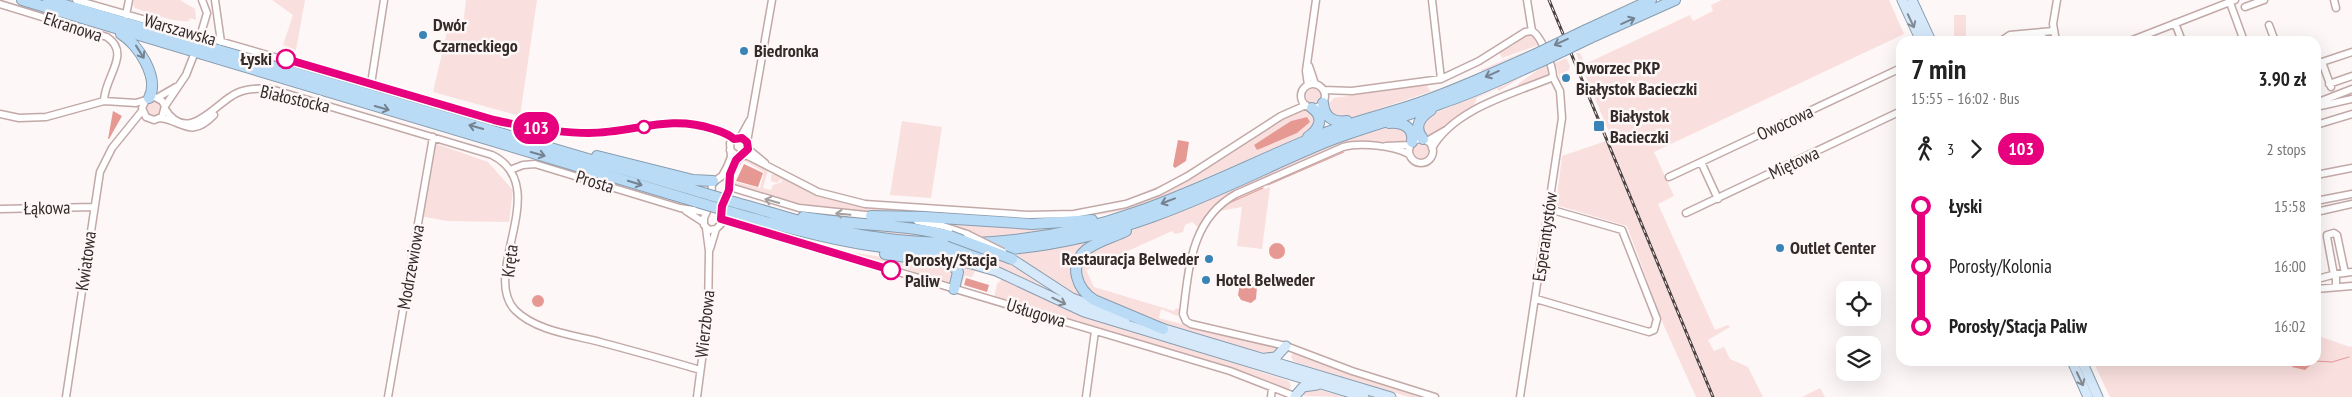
<!DOCTYPE html>
<html lang="en">
<head>
<meta charset="utf-8">
<style>
	:root { --surface:#fff; --page:#f2f2f2; --text:#222; --muted:#767676 }
	body { margin:0; font-family:"PT Sans Narrow",sans-serif; background:var(--page); color:var(--text); height:100vh; display:flex; flex-direction:column; font-size:19px; white-space:nowrap }
	* { box-sizing:border-box; margin:0 }
	p { font-size:16px; color:var(--muted) }
	.icon { flex:none; width:28px; height:28px; fill:none; stroke:currentColor; stroke-width:2; stroke-linecap:round; stroke-linejoin:round }
	.map { position:relative; flex:1; overflow:hidden }
	.sheet { position:absolute; left:1896px; top:36px; width:425px; height:330px; display:flex; flex-direction:column; background:var(--surface); border-radius:15px; box-shadow:0 5px 20px #0002 }
	.sheet>* { flex:none }
	.badge { padding:0 10px; border-radius:16px; font-size:18px; line-height:32px }
	.tools { position:absolute; left:1836px; top:281px; display:grid; gap:10px }
	.tools a { display:grid; place-items:center; width:45px; height:45px; border-radius:10px; background:var(--surface); box-shadow:0 5px 20px #0002; font-size:25px }
	.map>.badge { position:absolute; translate:-50% -50%; box-shadow:0 0 0 2px #fff }
	.legs { display:flex; align-items:center; gap:8px; height:55px; padding:0 15px; font-size:16px }
	.legs p { margin-inline-start:auto }
	.summary { display:flex; align-items:center; justify-content:space-between; height:85px; padding:0 15px }
	h1 { font-size:28px; font-weight:700; line-height:38px }
	ul { padding:0 15px; list-style:none }
	li { display:flex; align-items:center; gap:18px; height:60px; font-size:19px }
	li i { display:grid; place-items:center; width:8px; height:100%; margin:0 6px; background:currentColor }
	li i::after { content:''; width:12px; height:12px; margin:-6px; border:4px solid; border-radius:50%; background:var(--surface) }
	li p { margin-inline-start:auto }
	li:first-child i { background:linear-gradient(#0000 50%,currentColor 0) }
	li:last-child i { background:linear-gradient(currentColor 50%,#0000 0) }
	.map>svg:first-child { display:block }
	.green { fill:#f9dfdd; fill-rule:evenodd }
	.water { fill:#e69893 }
	.lines { fill:none; stroke-linecap:round; stroke-linejoin:round }
	.stream { stroke:#e69893; stroke-width:1 }
	.minor-casing { stroke:#c2a9a7; stroke-width:9 }
	.major-casing { stroke:#8a9dae; stroke-width:11 }
	.highway-casing { stroke:#8a9dae; stroke-width:12 }
	.minor { stroke:#fff; stroke-width:6 }
	.major { stroke:#d5e9fa; stroke-width:9 }
	.highway { stroke:#b9dbf6; stroke-width:10 }
	.rail-casing { stroke:#4c4342; stroke-width:3 }
	.rail { stroke:#fdf7f7; stroke-width:1; stroke-dasharray:4; stroke-linecap:butt }
	.minor-bridge-casing { stroke:#c2a9a7; stroke-width:9; stroke-linecap:butt }
	.highway-bridge-casing { stroke:#8a9dae; stroke-width:12; stroke-linecap:butt }
	.minor-bridge { stroke:#fff; stroke-width:6 }
	.highway-bridge { stroke:#b9dbf6; stroke-width:10 }
	.oneway { stroke:#768290 }
	.oneway2 { stroke:#848a92 }
	.oneway3 { stroke:#a49f9f }
	.line-1-casing { stroke:#fff; stroke-width:11 }
	.line-1 { stroke:#e6007e; stroke-width:8 }
	.poi-dot { fill:#3984b7; stroke:#fdf7f7; stroke-width:2 }
	.stop-1-dot { fill:#fff; stroke:#e6007e; stroke-width:2.5 }
	.labels { text-anchor:middle; stroke-width:5; stroke-linejoin:round; paint-order:stroke }
	.poi-label { font-size:18px; font-weight:bold; fill:#342a29; stroke:#fdf7f7; text-anchor:start }
	.street-label { font-size:18px; fill:#342a29; stroke:#fdf7f7 }
	.stop-label { font-size:18px; font-weight:bold; fill:#342a29; stroke:#fdf7f7; text-anchor:end }
</style>
</head>
<body>
<div class="map">
<svg width="2352" height="397" viewBox="0 0 2352 397">
	<rect width="100%" height="100%" fill="#fdf7f7"/>
	<!-- green -->
	<path class="green" d="M134,0H180L195,9L196,20L190,18L189,21C173,23 151,13 135,8L133,5Z
		M272,0H305L296,50L283,45L293,15Z
		M466,0H537L520,116L433,92L448,28L463,25Z
		M1722,0H1889L1904,34L1654,152L1674,196L1658,204L1715,330L1728,325L1730,327L1708,340L1714,351L1724,347L1730,359L1748,367L1763,397H1696L1664,326L1627,226L1556,205L1562,156L1612,139L1576,53H1580L1585,64L1690,15L1693,21L1713,11L1711,5Z
		M1954,15H1966V36H1954Z
		M1528,34L1536,37L1539,45L1502,58L1499,52L1512,46Z
		M1528,50L1462,81L1346,120L1334,119L1327,105L1334,98L1426,85L1431,92L1481,72V70Z
		M1566,58L1570,66L1569,70L1560,74L1561,84L1557,68L1553,64Z
		M1549,65L1550,73L1548,76L1476,107L1475,105L1519,88L1518,84L1539,69Z
		M1537,67L1499,91L1497,89L1476,98V101L1472,108L1428,138L1423,135L1422,120L1427,116L1496,89Z
		M1306 96a8 8 0 1 1 16 0a8 8 0 1 1-16 0Z
		M146 108a8 8 0 1 1 16 0a8 8 0 1 1-16 0Z
		M1302,108H1308L1317,116L1310,133L1149,202C1077,227 1020,219 947,215C893,212 838,212 784,201C767,198 750,191 734,186L730,182L733,174L735,175V182L760,188L764,172L745,161L741,163L737,172L735,171L739,160L749,159L768,170L763,188L771,190L773,185L782,182L781,179L777,183L771,181V175L775,174C798,187 822,198 848,204C881,212 916,212 949,214C1010,217 1074,226 1133,205C1196,182 1245,141 1302,108ZM1307,117L1257,150L1254,145L1291,121Z
		M902,121L942,127L931,198L890,195Z
		M1391,126L1409,131L1407,143L1354,142L1335,147L1227,196L1209,211L1198,227L1192,222L1185,225L1183,232L1175,234L1172,231L1086,270L1094,287L1174,311L1176,308L1181,310L1177,316L1161,309L1159,318L1221,335L1275,346L1277,351L1275,353L1267,354C1207,336 1137,323 1084,288C1078,263 1077,266 1094,247L1330,146Z
		M434,143L488,162L513,190L509,222L447,221L420,216Z
		M1413 151a8 8 0 1 1 16 0a8 8 0 1 1-16 0Z
		M1200,163V166L1173,182L1145,194L1143,193L1172,180Z
		M1262,187L1265,189L1270,187L1262,249L1237,246L1242,207L1219,211L1230,201Z
		M726,217L849,252L954,268L953,281C937,288 908,267 893,263C889,261 881,263 874,262Z
		M934,221L1085,224L1066,229L988,239Z
		M815,222L889,228L953,240L888,236Z
		M1111,233L1075,261L1093,304L1065,290L1013,252Z
		M852,246L989,254L1004,261L1054,293L1083,308L1380,397H1374L1085,310L1016,276Z
		M959,264L976,267L1173,343L1283,379L1289,381L1291,386L1288,390L994,298L997,284L1002,279L975,271L972,277L965,276L961,287Z
		M2316,335L2350,347L2352,346V397H2110L2093,361H2316Z
		M1294,352L1427,397H1409L1304,365L1293,361L1291,356Z
		M1314,388L1344,397L1304,396L1303,390Z
		M1820,388L1825,397H1802Z"/>
	<!-- water -->
	<path class="water" d="M113,111L122,116L109,139H108Z
		M1307,117L1310,122L1297,133L1257,150L1254,145L1291,121Z
		M1178,140L1189,142L1186,161L1175,168L1173,166Z
		M744,164L763,173L758,187L736,181Z
		M1269 251a8 8 0 1 1 16 0a8 8 0 1 1-16 0Z
		M966,278L989,285L987,292L964,285Z
		M1248,280L1253,281L1257,286L1256,299L1251,303L1241,300L1238,295L1240,283Z
		M532 301a6 6 0 1 1 12 0a6 6 0 1 1-12 0Z
		M2292,361H2315L2305,370L2292,367Z"/>
	<g class="lines">
		<!-- stream -->
		<path class="stream" d="M1268,185L1344,152
			M1227,204L1263,188
			M2315,361L2332,362L2349,357"/>
		<defs>
			<path id="minor" d="M76,0L494,120C525,127 557,133 589,133C634,133 668,114 713,129C722,132 727,133 734,139
				M202,0L207,13L202,30
				M215,0L221,42
				M1432,0L1441,79
				M1527,0L1532,31
				M2229,0L2244,41
				M2334,0L2336,8
				M0,4L107,37C132,54 104,77 104,101
				M2245,7L2264,0
				M126,15L129,0
				M2175,23L2182,41
				M2269,25L2275,41
				M1532,31C1541,35 1553,67 1553,77
				M2042,32L2043,41
				M2001,41L2010,35L2053,31
				M2056,41L2053,24L2057,0
				M2130,41L2235,0
				M2322,62L2331,87
				M2316,64L2352,52
				M1309,66L1315,84
				M1301 96a12 12 0 1 1 24 0a12 12 0 1 1-24 0Z
				M371,84L384,0
				M2329,84L2352,76
				M1308,85L1306,71L1316,0
				M1324,90L1352,91L1441,79L1479,61L1525,32L1532,31
				M157,98L176,87
				M2316,103L2352,89
				M165,106L186,75L193,57
				M2316,107L2352,99
				M165,109C188,146 216,102 237,93C248,88 259,88 271,89L492,155C554,186 480,273 515,310C536,331 573,335 600,342C633,351 667,360 700,370
				M0,114L19,118L46,117L104,101L136,103L155,97L162,101L165,106L162,117L154,120L146,117L142,108L146,100
				M159,118C183,120 190,140 214,115
				M2316,125L2352,114
				M740,138L750,120
				M1409 151a12 12 0 1 1 24 0a12 12 0 1 1-24 0Z
				M1427,141L1446,130
				M747,142L772,0
				M1386,146L1410,145
				M1432,148C1455,108 1513,94 1553,77
				M748,149L765,163
				M730,150L736,155L748,156L818,192L865,204L1028,215L1074,214L1126,204L1158,192L1188,176L1281,116L1306,105
				M1409,154C1393,146 1361,142 1343,147L1236,194C1191,219 1189,267 1183,314L1186,321L1191,324L1286,346L1352,371L1435,397
				M1701,162L1718,199
				M510,170L523,165L535,164L680,208L706,212
				M2316,175L2352,168
				M1669,177L1901,68
				M730,187L799,208L875,216
				M723,201L729,190L730,174L740,156
				M2316,201L2352,194
				M0,209L94,207
				M686,211L703,222
				M2316,212L2352,204
				M1686,213L1901,111
				M721,216V224L716,229L709,230L704,225V218L711,202L712,183L722,176L727,167L731,157L730,143L734,139L740,138L747,142L748,149L744,155
				M721,219L1230,371L1297,397
				M917,221L943,226L967,234
				M710,249L716,229
				M2334,275L2327,237V235L2334,233L2337,235L2345,273
				M2321,278L2336,274
				M2336,287V274L2352,272
				M2316,289L2352,286
				M1536,299L1649,332L1654,330L1657,319L1622,230L1549,209
				M66,397L100,172L112,148L142,111
				M388,397L433,137
				M697,397L708,314L709,251L706,228
				M1086,397L1095,331
				M1271,397L1272,388
				M1520,397L1562,118L1560,91L1553,77"/>
			<path id="major" d="M1902,0L1921,41
				M1912,0L1931,41
				M1012,259L1072,298L1126,318
				M944,261L968,263L996,271L1084,312L1364,397
				M1158,327L1391,397
				M1266,358L1276,357L1286,346
				M2072,361L2088,397
				M2082,361L2098,397
				M1295,396L1303,387L1317,385"/>
			<path id="highway" d="M22,0L697,202
				M48,0L700,192
				M1586,30L1651,0
				M121,34C138,44 160,78 149,98
				M1590,38L1675,0
				M1323,103C1324,117 1333,123 1347,121
				M1389,123C1403,122 1414,127 1412,142
				M1308,137C1319,130 1325,117 1312,108
				M1423,139C1413,127 1420,117 1431,110
				M597,156L693,180L713,181
				M737,203C771,212 804,224 839,231C938,252 1042,246 1137,212C1200,190 1258,160 1320,135C1351,122 1384,115 1416,104C1457,90 1496,72 1536,54
				M734,213C776,225 819,237 862,244C960,261 1061,250 1154,216C1213,195 1268,166 1326,142C1364,127 1404,117 1442,103C1476,92 1508,76 1540,62
				M871,216L925,217L1032,224L1092,220
				M803,217C852,226 902,223 950,236
				M1126,231C1114,237 1097,241 1086,250C1068,265 1077,289 1094,300L1163,329
				M885,254L951,263L958,272L954,289"/>
		</defs>
		<!-- minor casing -->
		<use href="#minor" class="minor-casing"/>
		<!-- major casing -->
		<use href="#major" class="major-casing"/>
		<!-- highway casing -->
		<use href="#highway" class="highway-casing"/>
		<!-- minor -->
		<use href="#minor" class="minor"/>
		<!-- major -->
		<use href="#major" class="major"/>
		<!-- highway -->
		<use href="#highway" class="highway"/>
		<defs>
			<path id="rail" d="M1549,0L1713,397"/>
		</defs>
		<!-- rail casing -->
		<use href="#rail" class="rail-casing"/>
		<!-- rail -->
		<use href="#rail" class="rail"/>
		<defs>
			<path id="minor-bridge" d="M967,234L1003,252"/>
			<path id="highway-bridge" d="M1536,54L1586,30
				M1540,62L1590,38
				M700,192L737,203
				M697,202L734,213
				M950,236L1012,259"/>
		</defs>
		<!-- minor-bridge casing -->
		<use href="#minor-bridge" class="minor-bridge-casing"/>
		<!-- highway-bridge casing -->
		<use href="#highway-bridge" class="highway-bridge-casing"/>
		<!-- minor-bridge -->
		<use href="#minor-bridge" class="minor-bridge"/>
		<!-- highway-bridge -->
		<use href="#highway-bridge" class="highway-bridge"/>
	</g>
	<!-- one-way arrows -->
	<defs><path id="oneway-shaft" d="M-6 0H5M1.5-3L5.5 0L1.5 3" fill="none" stroke-width="1.6" stroke-linecap="round" stroke-linejoin="round" transform="scale(1.25)"/></defs>
	<g class="oneway">
		<use href="#oneway-shaft" transform="translate(1628 21) rotate(-24)"/>
		<use href="#oneway-shaft" transform="translate(1561 42) rotate(155)"/>
		<use href="#oneway-shaft" transform="translate(140 52) rotate(58)"/>
		<use href="#oneway-shaft" transform="translate(1492 74) rotate(156)"/>
		<use href="#oneway-shaft" transform="translate(382 108) rotate(16)"/>
		<use href="#oneway-shaft" transform="translate(476 127) rotate(-164)"/>
		<use href="#oneway-shaft" transform="translate(538 154) rotate(16)"/>
		<use href="#oneway-shaft" transform="translate(635 183) rotate(17)"/>
		<use href="#oneway-shaft" transform="translate(1168 201) rotate(159)"/>
	</g>
	<g class="oneway2">
		<use href="#oneway-shaft" transform="translate(1911 21) rotate(65)"/>
		<use href="#oneway-shaft" transform="translate(1059 301) rotate(26)"/>
		<use href="#oneway-shaft" transform="translate(2080 379) rotate(65)"/>
	</g>
	<g class="oneway3">
		<use href="#oneway-shaft" transform="translate(772 201) rotate(-164)"/>
		<use href="#oneway-shaft" transform="translate(843 214) rotate(-175)"/>
	</g>
	<g class="lines">
		<defs>
			<path id="line-1" d="M286,59L494,120C525,127 557,133 589,133C634,133 668,114 713,129C722,132 727,133 734,139L742,138L747,142L748,149L736,160L730,174L729,190L722,206L721,219L891,270"/>
		</defs>
		<!-- line-1 casing -->
		<use href="#line-1" class="line-1-casing"/>
		<!-- line-1 -->
		<use href="#line-1" class="line-1"/>
	</g>
	<!-- markers -->
	<g class="poi-dot">
		<circle cx="423" cy="35" r="5"/>
		<circle cx="744" cy="51" r="5"/>
		<circle cx="1566" cy="78" r="5"/>
		<rect x="1593" y="120" width="12" height="12" rx="2.5"/>
		<circle cx="1780" cy="248" r="5"/>
		<circle cx="1209" cy="259" r="5"/>
		<circle cx="1206" cy="280" r="5"/>
	</g>
	<g class="stop-1-dot">
		<circle cx="286" cy="59" r="9"/>
		<circle cx="644" cy="127" r="6"/>
		<circle cx="891" cy="270" r="9"/>
	</g>
	<g class="labels">
		<!-- poi labels -->
		<g class="poi-label">
			<text x="433" y="31">Dwór<tspan x="433" dy="21">Czarneckiego</tspan></text>
			<text x="754" y="57">Biedronka</text>
			<text x="1576" y="74">Dworzec PKP<tspan x="1576" dy="21">Białystok Bacieczki</tspan></text>
			<text x="1610" y="122">Białystok<tspan x="1610" dy="21">Bacieczki</tspan></text>
			<text x="1790" y="254">Outlet Center</text>
			<text x="1199" y="265" text-anchor="end">Restauracja Belweder</text>
			<text x="1216" y="286">Hotel Belweder</text>
		</g>
		<!-- street labels -->
		<g class="street-label">
			<text transform="translate(73 27) rotate(18)" y="6">Ekranowa</text>
			<text transform="translate(180 30) rotate(16)" y="6">Warszawska</text>
			<text transform="translate(295 99) rotate(13)" y="6">Białostocka</text>
			<text transform="translate(1785 123) rotate(-25)" y="6">Owocowa</text>
			<text transform="translate(1794 163) rotate(-25)" y="6">Miętowa</text>
			<text transform="translate(595 182) rotate(17)" y="6">Prosta</text>
			<text transform="translate(47 208) rotate(-1)" y="6">Łąkowa</text>
			<text transform="translate(1545 237) rotate(-82)" y="6">Esperantystów</text>
			<text transform="translate(86 261) rotate(-82)" y="6">Kwiatowa</text>
			<text transform="translate(510 261) rotate(-83)" y="6">Kręta</text>
			<text transform="translate(411 267) rotate(-80)" y="6">Modrzewiowa</text>
			<text transform="translate(1036 313) rotate(17)" y="6">Usługowa</text>
			<text transform="translate(705 324) rotate(-84)" y="6">Wierzbowa</text>
		</g>
		<!-- stop labels -->
		<g class="stop-label">
			<text x="272" y="65">Łyski</text>
			<text x="905" y="266" text-anchor="start">Porosły/Stacja<tspan x="905" dy="21">Paliw</tspan></text>
		</g>
	</g>
</svg>
<div class="tools">
<a><svg class="icon" aria-label="locate" viewBox="0 0 24 24"><circle cx="12" cy="12" r="6"/><path d="M12 2v4M12 18v4M2 12h4M18 12h4"/></svg></a>
<a><svg class="icon" aria-label="layers" viewBox="0 0 24 24"><path d="M12 4l9 5-9 5-9-5zM3 14l9 5 9-5"/></svg></a>
</div>
<b class="badge" style="left:536px;top:128px;background:#e6007e;color:#fff">103</b>
<section class="sheet">
<div class="summary"><div><h1>7 min</h1><p>15:55 – 16:02 · Bus</p></div><b>3.90 zł</b></div>
<div class="legs"><svg class="icon" aria-label="walk" viewBox="0 0 24 24"><circle cx="13" cy="4" r="2"/><path d="M13 8l-2 6 4 7M11 14l-3 7M7 12l3-4h3l4 4"/></svg>3<svg class="icon" aria-label="forward" viewBox="0 0 24 24"><path d="M9 5l7 7-7 7"/></svg><b class="badge" style="background:#e6007e;color:#fff">103</b><p>2 stops</p></div>
<ul>
<li><i style="color:#e6007e"></i><b>Łyski</b><p>15:58</p></li>
<li><i style="color:#e6007e"></i><span>Porosły/Kolonia</span><p>16:00</p></li>
<li><i style="color:#e6007e"></i><b>Porosły/Stacja Paliw</b><p>16:02</p></li>
</ul>
</section>
</div>
</body>
</html>
